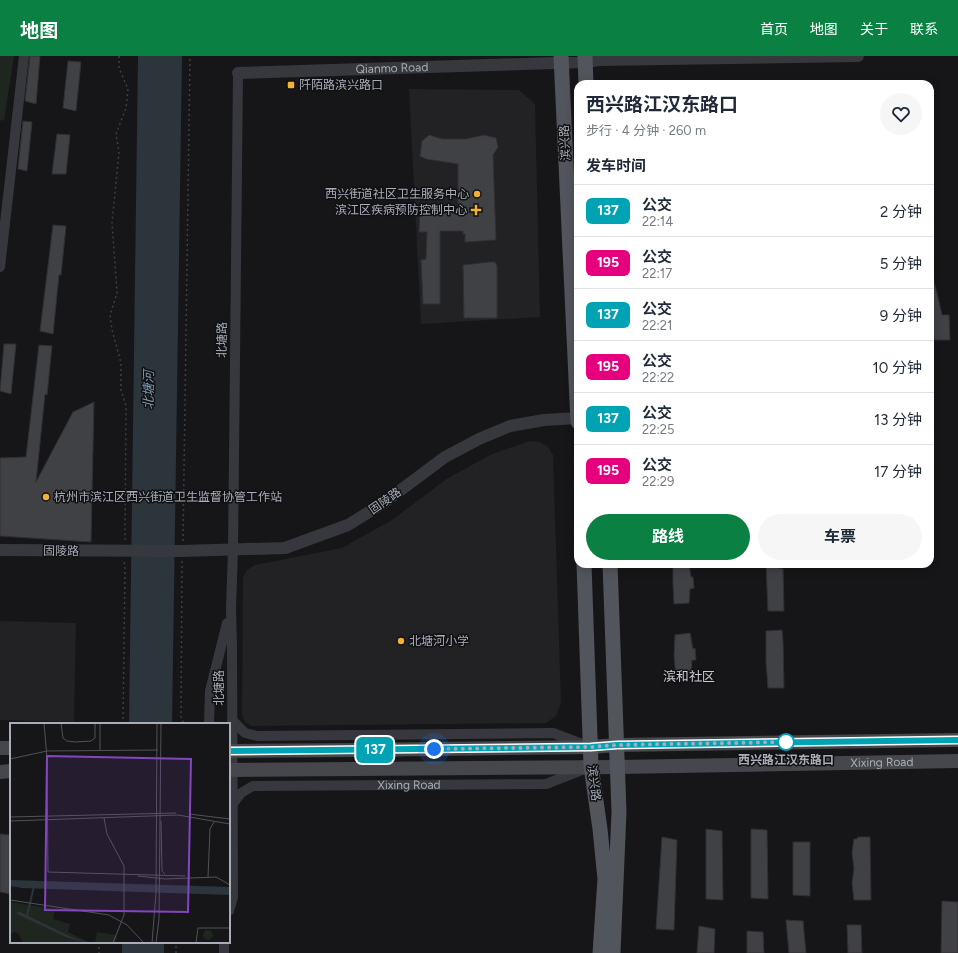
<!DOCTYPE html>
<html lang="zh">
<head>
<meta charset="utf-8">
<style>
	:root { --surface:#fff; --page:#f6f6f7; --text:#1f2937; --muted:#747a83; --line:#e0e1e3; --accent:#0b8043 }
	body { margin:0; font-family:Figtree,"Noto Sans SC",sans-serif; background:var(--page); color:var(--text); height:100vh; display:flex; flex-direction:column; font-size:15px; white-space:nowrap }
	* { box-sizing:border-box; margin:0 }
	p { font-size:13px; color:var(--muted) }
	.icon { flex:none; width:22px; height:22px; fill:none; stroke:currentColor; stroke-width:2; stroke-linecap:round; stroke-linejoin:round }
	.map { position:relative; flex:1; overflow:hidden }
	.sheet { position:absolute; left:574px; top:24px; width:360px; height:488px; display:flex; flex-direction:column; background:var(--surface); border-radius:12px; box-shadow:0 2px 10px #0003 }
	.sheet>* { flex:none }
	.badge { padding:0 8px; border-radius:6px; font-size:14px; line-height:26px }
	.you { position:absolute; width:20px; height:20px; margin:-10px; border:3px solid #fff; border-radius:50%; background:#1a73e8; box-shadow:0 0 0 6px #1a73e833 }
	.map>.badge { position:absolute; translate:-50% -50%; box-shadow:0 0 0 2px #fff }
	h2 { padding:0 12px; font-size:15px; line-height:36px }
	.round { display:grid; place-items:center; flex:none; width:42px; height:42px; border-radius:21px; background:var(--page) }
	.overview { display:flex; align-items:center; justify-content:space-between; height:68px; padding:0 12px }
	h1 { font-size:19px; font-weight:700; line-height:30px }
	.button { display:flex; gap:8px; margin-top:auto; padding:8px 12px }
	.button a { flex:1; height:46px; border-radius:24px; background:var(--accent); color:#fff; font-size:16px; font-weight:700; line-height:46px; text-align:center }
	.button a+a { background:var(--page); color:var(--text) }
	ul { padding:0; list-style:none }
	li { display:flex; align-items:center; gap:12px; height:52px; padding:0 12px; border-top:1px solid var(--line) }
	li div { flex:1 }
	li b { display:block; font-size:15px }
	li em { font-style:normal }
	li .badge { min-width:44px; font-weight:700; text-align:center }
	header { display:flex; align-items:center; gap:24px; box-sizing:border-box; height:56px; padding:0 20px; background:var(--accent); color:#fff }
	header strong { font-size:19px }
	nav { display:flex; gap:22px; margin-inline-start:auto; font-size:14px }
	.map>svg:first-child { display:block }
	.built { fill:#222225 }
	.green { fill:#1e261f }
	.water { fill:#2c353c }
	.building { fill:#404145; stroke:#303034 }
	.lines { fill:none; stroke-linecap:round; stroke-linejoin:round }
	.path { stroke:#3d3f44; stroke-width:1.5; stroke-dasharray:2 3; stroke-linecap:butt }
	.minor { stroke:#37383d; stroke-width:10 }
	.tertiary { stroke:#37383d; stroke-width:12 }
	.secondary { stroke:#45474d; stroke-width:14 }
	.primary { stroke:#53555c; stroke-width:15 }
	.secondary-bridge { stroke:#45474d; stroke-width:14 }
	.line-casing { stroke:#fff; stroke-width:9 }
	.line { stroke:#00a3b4; stroke-width:6 }
	.walk { stroke:#a8adb8; stroke-width:4; stroke-dasharray:0 7.2 }
	.poi-dot { fill:#f2b134; stroke:#111113; stroke-width:1.5 }
	.stop-dot { fill:#fff; stroke:#00a3b4; stroke-width:2 }
	.labels { text-anchor:middle; stroke-width:3; stroke-linejoin:round; paint-order:stroke }
	.street-label { font-size:12px; fill:#a8adb8; stroke:#111113 }
	.poi-label { font-size:12px; fill:#a8adb8; stroke:#111113; text-anchor:start }
	.stop-label { font-size:12px; font-weight:bold; fill:#a8adb8; stroke:#111113 }
	.water-label { font-size:13px; font-style:italic; fill:#7f9bb3; stroke:#111113 }
	.neighbourhood-label { font-size:13px; fill:#c9ccd4; stroke:#111113 }
	.inset-river { fill:none; stroke:#2c353c; stroke-width:2 }
	.inset-road { fill:none; stroke:#505258; stroke-width:1 }
	.view { fill:#8446be; fill-opacity:0.15; stroke:#8446be; stroke-width:2 }
	.inset-edge { fill:none; stroke:#a8adb8; stroke-width:2 }
</style>
</head>
<body>
<header>
<strong>地图</strong>
<nav><a>首页</a><a>地图</a><a>关于</a><a>联系</a></nav>
</header>
<div class="map">
<svg width="958" height="897" viewBox="0 0 958 897">
	<rect width="100%" height="100%" fill="#161618"/>
	<!-- built -->
	<path class="built" d="M409,33L519,34L535,48L540,261L421,268Z
		M530,385L540,386L548,391L553,399L561,647L556,660L546,667L251,670L245,666L242,659L243,522L247,514L255,509L265,507L342,492L392,464L448,422L492,398Z
		M0,565L76,567L74,666L0,664Z"/>
	<!-- green -->
	<path class="green" d="M0,0H14L4,65L0,64Z"/>
	<!-- water -->
	<path class="water" d="M138,0H182L172,668H129Z
		M122,886H164V897H122Z"/>
	<!-- building -->
	<path class="building" d="M30,0H40L36,48L25,45Z
		M68,5L81,6L76,55L63,52Z
		M23,65L32,66L27,115L18,113Z
		M57,78L70,79L66,118H52Z
		M429,79L442,83H466L484,79L496,82L498,91L493,99L496,184L465,186V178H463V175H440V248H423L421,204L426,203L427,176H419L420,153H458V108L426,103L420,100L422,85Z
		M53,169L66,170L61,219H59L53,278L40,275Z
		M490,206H495L497,210V262H464L463,209Z
		M930,219H932L937,237L942,259H949L950,284H930Z
		M4,288H16L11,338L0,335Z
		M39,289L52,290L47,339L45,338L36,426L73,356L94,346L91,486L0,480V402L26,401Z
		M673,508H689L691,521H693L694,532L690,533L689,547L674,548L673,528Z
		M766,508H778V512L783,513L784,555H768Z
		M782,574L783,585L784,632H768L766,606V575Z
		M690,577L693,593L695,592L696,604H692L691,619L676,620L674,600L675,579Z
		M706,773L722,775L723,844L706,843Z
		M751,773L767,774L768,843L751,842Z
		M0,778L11,779V838L0,836Z
		M662,781L677,784L674,874L656,873Z
		M858,781H870L871,844H854L852,827L854,813L852,797L854,783H857Z
		M793,786H810V840L793,839Z
		M942,845L958,846V897H941Z
		M786,864L803,865L806,897H789Z
		M847,869H861L862,897H848Z
		M699,870L715,873L714,897H697Z
		M747,875L763,876L764,897H747Z"/>
	<g class="lines">
		<!-- path -->
		<path class="path" d="M119,0V12L128,33L126,52L116,78L119,96L112,167L117,237L110,259L112,274L121,307V334L126,350L125,484
			M183,485L190,0
			M182,505L181,661L184,668
			M123,668L125,513L124,505
			M99,886V897
			M176,897V886"/>
		<!-- minor -->
		<g class="minor">
			<path d="M0,211L24,0"/>
			<path d="M232,664L245,677L257,680L553,677L585,689"/>
			<path d="M209,668L210,635L227,567"/>
			<path id="s1" d="M232,749L241,737L253,730L546,728L582,714"/>
			<path d="M229,855L233,841L232,592L231,552L233,494L238,17"/>
			<path d="M224,886V897"/>
		</g>
		<!-- tertiary -->
		<g class="tertiary">
			<path id="s2" d="M238,17L585,6L599,4L858,0"/>
			<path d="M0,494L182,495L285,492L348,469L382,448L445,401L479,383L510,370L544,364L578,362"/>
		</g>
		<!-- secondary -->
		<g class="secondary">
			<path d="M0,692H11"/>
			<path d="M355,694L591,691L617,689L958,684"/>
			<path id="s3" d="M355,713L617,711L958,705"/>
			<path d="M0,716L11,715"/>
		</g>
		<!-- primary -->
		<path class="primary" d="M561,0L578,366
			M585,0L586,28
			M584,508L591,710L600,773L605,823L600,897
			M610,508L619,756L613,897"/>
		<!-- secondary-bridge -->
		<path class="secondary-bridge" d="M229,695L355,694
			M229,714L355,713"/>
	</g>
	<g class="lines">
		<defs>
			<path id="line" d="M229,695L591,691L617,689L958,684"/>
		</defs>
		<!-- line casing -->
		<use href="#line" class="line-casing"/>
		<!-- line -->
		<use href="#line" class="line"/>
		<!-- walk -->
		<path class="walk" d="M434,693L591,691L617,689L786,686"/>
	</g>
	<!-- markers -->
	<g class="poi-dot">
		<rect x="287" y="25" width="8" height="8" rx="2"/>
		<circle cx="477" cy="138" r="4"/>
		<path d="M474 148h4v4h4v4h-4v4h-4v-4h-4v-4h4z"/>
		<circle cx="46" cy="441" r="4"/>
		<circle cx="401" cy="585" r="4"/>
	</g>
	<circle class="stop-dot" cx="786" cy="686" r="8"/>
	<g class="labels">
		<!-- street labels -->
		<g class="street-label">
			<text dy="4" stroke="none"><textPath href="#s2" startOffset="154">Qianmo Road</textPath></text>
			<text transform="translate(565 87) rotate(-93)" y="4">滨兴路</text>
			<text transform="translate(222 284) rotate(-89)" y="4">北塘路</text>
			<text transform="translate(385 445) rotate(-35)" y="4">固陵路</text>
			<text transform="translate(61 495) rotate(1)" y="4">固陵路</text>
			<text transform="translate(219 632) rotate(-90)" y="4">北塘路</text>
			<text dy="4" stroke="none"><textPath href="#s3" startOffset="527">Xixing Road</textPath></text>
			<text transform="translate(594 727) rotate(83)" y="4">滨兴路</text>
			<text dy="4" stroke="none"><textPath href="#s1" startOffset="185">Xixing Road</textPath></text>
		</g>
		<!-- poi labels -->
		<g class="poi-label">
			<text x="299" y="33">阡陌路滨兴路口</text>
			<text x="469" y="142" text-anchor="end">西兴街道社区卫生服务中心</text>
			<text x="467" y="158" text-anchor="end">滨江区疾病预防控制中心</text>
			<text x="54" y="445">杭州市滨江区西兴街道卫生监督协管工作站</text>
			<text x="409" y="589">北塘河小学</text>
		</g>
		<!-- stop labels -->
		<g class="stop-label">
			<text x="786" y="708">西兴路江汉东路口</text>
		</g>
		<!-- water labels -->
		<g class="water-label">
			<text transform="translate(148 334) rotate(-89)" y="5">北塘河</text>
		</g>
		<!-- neighbourhood labels -->
		<g class="neighbourhood-label">
			<text x="689" y="625">滨和社区</text>
		</g>
	</g>
	<!-- overview -->
	<g transform="translate(10 667)">
		<rect width="220" height="220" fill="#161618"/>
		<path d="M0,179L45,186L43,196L60,201L58,209L81,220H13L9,211L5,209L0,211ZM193 212a5 5 0 1 1 10 0a5 5 0 1 1-10 0ZM87,209L105,212L107,214L105,220H85Z" fill="#1e261f"/>
		<path d="M0,157L220,164V172L12,165L0,163ZM8,188L57,212L77,220L56,214L7,191Z" fill="#2c353c"/>
		<path class="inset-river" d="M17,193L24,163"/>
		<path class="inset-road" d="M34,0L37,35L38,149L175,153M51,0L53,15L57,18L66,19L81,18L85,15V0M90,0V28M0,36L37,28L148,27M179,91L220,96M0,94L166,90M94,95L97,111L114,143V192L103,220M0,98L168,92L220,101M151,98L152,148L155,151M128,153L155,156L206,154L220,162M198,154L200,106L204,99M0,177L99,192L117,202L134,220M142,220L146,170L147,0M146,220L149,196L151,0M186,220L188,205H220"/>
		<path class="view" d="M37,33L181,36L178,189L35,187Z"/>
		<rect width="220" height="220" class="inset-edge"/>
	</g>
</svg>
<div class="you" style="left:434px;top:693px"></div>
<b class="badge" style="left:375px;top:694px;background:#00a3b4;color:#fff">137</b>
<section class="sheet">
<div class="overview"><div><h1>西兴路江汉东路口</h1><p>步行 · 4 分钟 · 260 m</p></div><a class="round"><svg class="icon" aria-label="heart" viewBox="0 0 24 24"><path d="M12 20l-8-8c-3-5 5-10 8-4 3-6 11-1 8 4z"/></svg></a></div>
<h2>发车时间</h2>
<ul>
<li><span class="badge" style="background:#00a3b4;color:#fff">137</span><div><b>公交</b><p>22:14</p></div><em>2 分钟</em></li>
<li><span class="badge" style="background:#e6007e;color:#fff">195</span><div><b>公交</b><p>22:17</p></div><em>5 分钟</em></li>
<li><span class="badge" style="background:#00a3b4;color:#fff">137</span><div><b>公交</b><p>22:21</p></div><em>9 分钟</em></li>
<li><span class="badge" style="background:#e6007e;color:#fff">195</span><div><b>公交</b><p>22:22</p></div><em>10 分钟</em></li>
<li><span class="badge" style="background:#00a3b4;color:#fff">137</span><div><b>公交</b><p>22:25</p></div><em>13 分钟</em></li>
<li><span class="badge" style="background:#e6007e;color:#fff">195</span><div><b>公交</b><p>22:29</p></div><em>17 分钟</em></li>
</ul>
<div class="button"><a>路线</a><a>车票</a></div>
</section>
</div>
</body>
</html>
